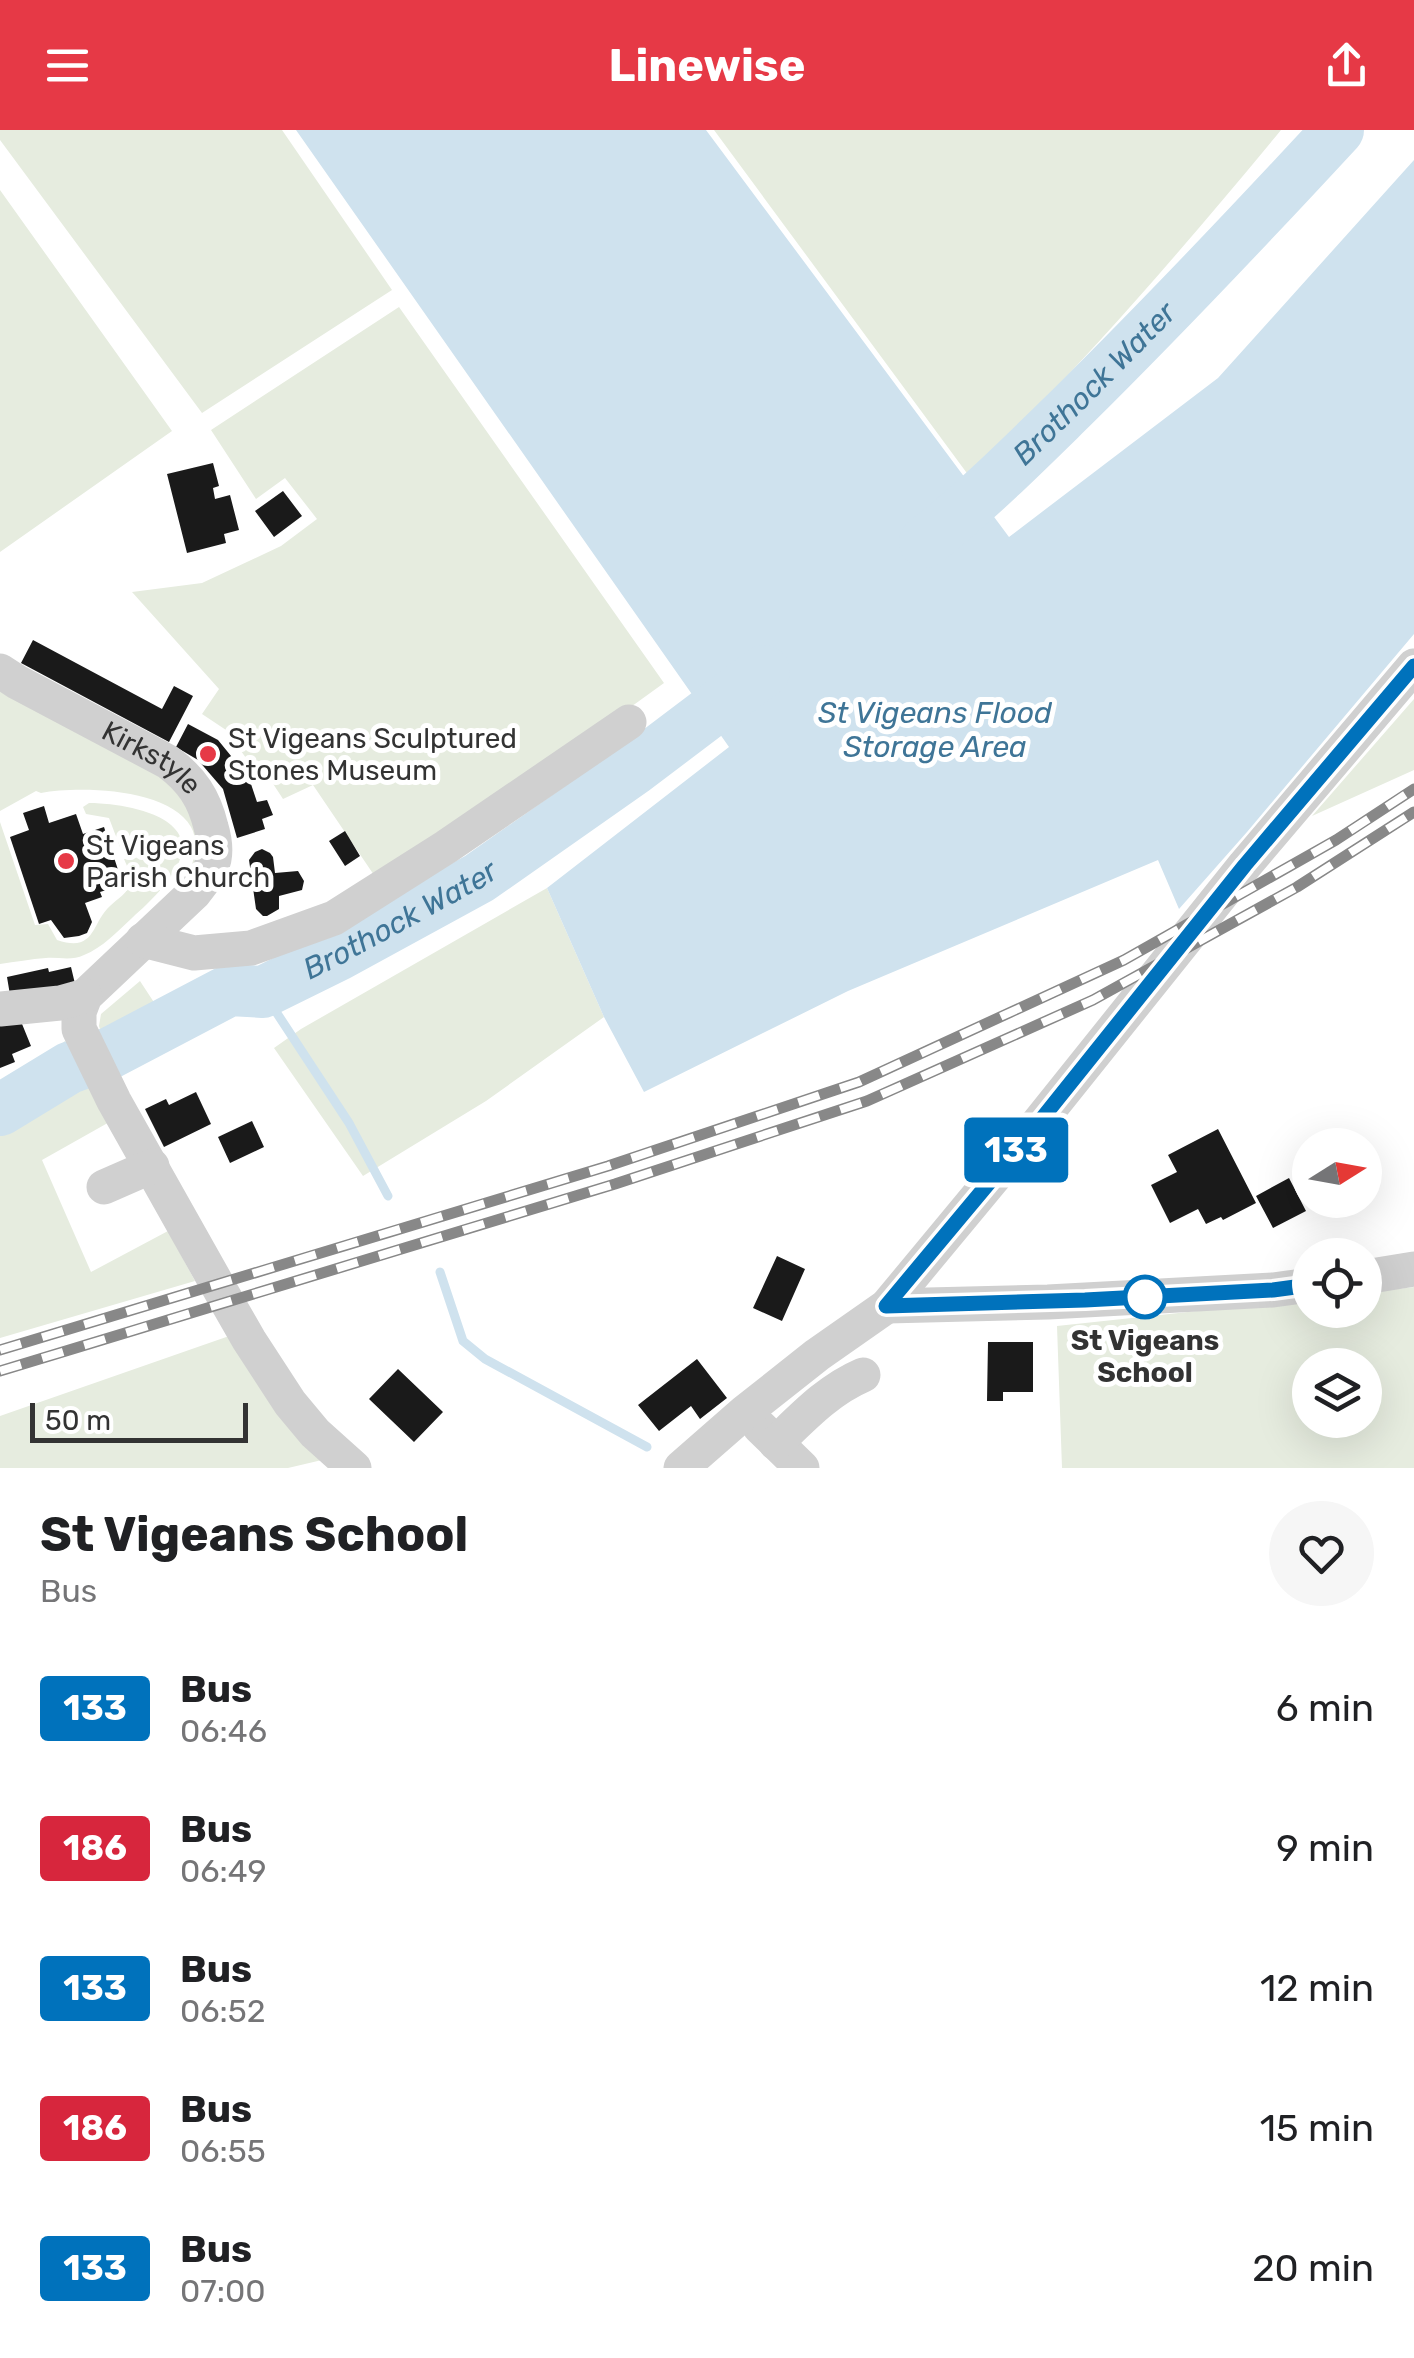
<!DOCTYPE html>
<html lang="en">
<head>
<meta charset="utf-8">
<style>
	:root { --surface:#fff; --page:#f6f6f6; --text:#202124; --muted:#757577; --accent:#e63946 }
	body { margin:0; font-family:Rubik,sans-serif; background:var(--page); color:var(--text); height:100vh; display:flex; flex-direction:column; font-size:38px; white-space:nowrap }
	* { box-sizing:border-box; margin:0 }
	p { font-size:32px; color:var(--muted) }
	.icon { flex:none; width:55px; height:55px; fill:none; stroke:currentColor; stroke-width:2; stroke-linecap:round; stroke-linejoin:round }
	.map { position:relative; height:1338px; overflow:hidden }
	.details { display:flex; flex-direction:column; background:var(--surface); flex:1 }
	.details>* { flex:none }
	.badge { padding:0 20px; border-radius:8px; font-size:35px; line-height:65px }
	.needle { width:65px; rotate:79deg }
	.fabs { position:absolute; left:1292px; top:998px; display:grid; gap:20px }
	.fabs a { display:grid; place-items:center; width:90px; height:90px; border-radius:50%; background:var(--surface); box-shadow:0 10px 40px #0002; font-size:50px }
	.scale { position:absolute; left:30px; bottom:25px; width:218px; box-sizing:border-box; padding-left:10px; border:5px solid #333; border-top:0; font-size:28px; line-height:35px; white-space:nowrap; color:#333; -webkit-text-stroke:8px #fff; paint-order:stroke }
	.map>.badge { position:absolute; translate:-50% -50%; box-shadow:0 0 0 5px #fff }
	.round { display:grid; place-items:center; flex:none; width:105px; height:105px; border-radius:52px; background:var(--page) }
	.head { display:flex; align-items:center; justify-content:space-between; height:170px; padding:0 40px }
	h1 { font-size:48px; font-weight:700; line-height:75px }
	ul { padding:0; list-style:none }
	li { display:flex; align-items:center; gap:30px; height:140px; padding:0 40px }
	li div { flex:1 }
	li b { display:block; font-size:38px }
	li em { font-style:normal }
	li .badge { min-width:110px; font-weight:700; text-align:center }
	header { display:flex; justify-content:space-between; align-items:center; height:130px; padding:0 40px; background:var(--accent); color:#fff; font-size:45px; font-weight:700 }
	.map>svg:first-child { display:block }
	.green { fill:#e6ecdf; fill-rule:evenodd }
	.water { fill:#cfe2ee }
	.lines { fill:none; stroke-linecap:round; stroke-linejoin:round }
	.stream { stroke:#cfe2ee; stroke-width:9 }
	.river { stroke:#cfe2ee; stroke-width:52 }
	.building { fill:#1a1a1a }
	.minor { stroke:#d0d0d0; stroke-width:35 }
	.rail-casing { stroke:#888; stroke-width:11 }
	.rail { stroke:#fff; stroke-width:8; stroke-dasharray:22; stroke-linecap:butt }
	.line-casing { stroke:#fff; stroke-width:22 }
	.line { stroke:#0072bc; stroke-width:15 }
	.poi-dot { fill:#e63946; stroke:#fff; stroke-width:4 }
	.stop-dot { fill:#fff; stroke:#0072bc; stroke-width:5 }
	.labels { text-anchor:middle; stroke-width:10; stroke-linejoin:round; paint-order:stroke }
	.poi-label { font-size:28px; fill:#333; stroke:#fff; text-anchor:start }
	.street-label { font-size:28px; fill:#333; stroke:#fff }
	.stop-label { font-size:28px; font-weight:bold; fill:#333; stroke:#fff }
	.water-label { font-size:30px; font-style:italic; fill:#3f7597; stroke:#fff }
</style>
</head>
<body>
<header><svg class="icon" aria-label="menu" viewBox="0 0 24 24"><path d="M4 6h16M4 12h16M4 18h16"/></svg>Linewise<svg class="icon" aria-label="share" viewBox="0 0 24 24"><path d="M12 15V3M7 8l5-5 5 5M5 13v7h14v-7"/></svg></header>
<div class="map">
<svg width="1414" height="1338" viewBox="0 0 1414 1338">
	<rect width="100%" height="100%" fill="#fff"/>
	<!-- green -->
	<path class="green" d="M0,0H282L392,160L202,283L0,10Z
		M714,0H1281C1182,120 1080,238 969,346Z
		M0,60L172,301L0,422Z
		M399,177L664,553L473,691L378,751L313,655L283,669L264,640L256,642L226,600L202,584L219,559L132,462L202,453L281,416L317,389L285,348L256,369L211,300Z
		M0,559L159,644L176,659L195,686L200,728L189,744C194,730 199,711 191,697C169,658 80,656 41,663L36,661L0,681Z
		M1414,569V640L1312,686Z
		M89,673C115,673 177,681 182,713C186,739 150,772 132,788C118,801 102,818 84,825C72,831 59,827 46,828C31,829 15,832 0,834V692L35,795L48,794L57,810C96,823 91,793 110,776C118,768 128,764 130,752C131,744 127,736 124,729L143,727L148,714L143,707H135L120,717L109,688L86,684L83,677Z
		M547,758L604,887L486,971L363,1046L274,918L301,899Z
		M140,851L159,880L105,915L99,896L101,884Z
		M65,911L113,990L42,1030L91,1142L168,1101L195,1151L0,1208V962Z
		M1414,1157V1338H1062L1057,1196L1310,1169V1180H1365V1163ZM1310,1235H1365V1290H1310Z
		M232,1205L322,1330L288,1338H0V1286Z"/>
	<!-- water -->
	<path class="water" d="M296,0H706L1009,407L1218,248L1414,30V504L1247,702L1179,779L1158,730L848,861L644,962L604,887L547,758L729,617Z"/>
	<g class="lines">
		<!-- stream -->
		<path class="stream" d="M263,862L349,993L388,1066
			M440,1142L463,1211L485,1229L647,1317"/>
		<!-- river -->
		<g class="river">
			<path id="s1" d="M925,412C977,371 1025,323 1072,277C1163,187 1251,94 1338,0"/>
			<path id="s2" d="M0,980L69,938L110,923L230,860L263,862L338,825L479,748L633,640L764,541"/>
		</g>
	</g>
	<!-- building -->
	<path class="building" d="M213,333L219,356L213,358L215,369L230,365L239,400L224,404L226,413L187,423L167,344Z
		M283,361L302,386L274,407L255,381Z
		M33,510L162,579L174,556L193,566L169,612L21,533Z
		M188,594L218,610L249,648L257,672L267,670L273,685L262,689L265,699L237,708L223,659L198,630L176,617Z
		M44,676L49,693L76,684L83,704L104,697L123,755L100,762L102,767L85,773L92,792L87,803L79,806L64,808L51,790L39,794L10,707L29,700L23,683Z
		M345,701L360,726L345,736L329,711Z
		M262,719L270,723L273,727L275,743L298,741L304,751L302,760L279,766V779L267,786H263L256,779L249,730L255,722Z
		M71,837L76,858L11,871L7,847L48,838L49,842Z
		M0,888L20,889L31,916L12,924L15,932L0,938Z
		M196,962L211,994L164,1017L145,979L166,969L169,975Z
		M252,991L264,1017L230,1033L218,1007Z
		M1218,999L1256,1073L1223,1090L1221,1087L1206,1094L1198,1079L1170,1093L1151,1055L1177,1042L1168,1025Z
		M1289,1048L1306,1081L1273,1098L1256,1066Z
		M777,1126L805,1139L782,1191L753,1178Z
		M988,1212H1033V1262H1003V1271H987Z
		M697,1229L727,1268L700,1289L691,1276L659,1301L638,1275Z
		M398,1239L443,1282L414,1312L369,1269Z"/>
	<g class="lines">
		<!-- minor -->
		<g class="minor">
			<path id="s3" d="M0,541L17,552L168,632C192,650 204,668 211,697C214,707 216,719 214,729C211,742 202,753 194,763L85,866L79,882V899L114,971L222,1163L249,1210L290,1273L315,1303L354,1338"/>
			<path d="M143,810L194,823L251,818L334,788L446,717L629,592"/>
			<path d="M0,879L60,873L85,866"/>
			<path d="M104,1057L152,1036"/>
			<path d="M1365,1147L1414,1139"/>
			<path d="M887,1176L1048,1172L1273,1160L1310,1155"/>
			<path d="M760,1297L802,1338"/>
			<path d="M776,1313C803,1287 828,1260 863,1245"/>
			<path d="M681,1338L745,1282L817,1225L887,1176L1028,1006L1245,735L1414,536"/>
		</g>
		<defs>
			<path id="rail" d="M0,1220L608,1036L859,952L1124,830L1336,710L1414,659
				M0,1241L615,1054L867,971L1093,870L1297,757L1414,682"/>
		</defs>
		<!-- rail casing -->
		<use href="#rail" class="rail-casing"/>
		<!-- rail -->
		<use href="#rail" class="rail"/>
	</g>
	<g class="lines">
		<defs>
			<path id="line" d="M1310,1155L1273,1160L1085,1170L886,1176L1028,1006L1245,735L1414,536"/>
		</defs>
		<!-- line casing -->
		<use href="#line" class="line-casing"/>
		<!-- line -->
		<use href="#line" class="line"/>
	</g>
	<!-- markers -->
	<g class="poi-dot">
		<circle cx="208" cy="624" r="10"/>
		<circle cx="66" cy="731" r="10"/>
	</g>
	<circle class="stop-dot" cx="1145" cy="1167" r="20"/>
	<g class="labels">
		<!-- poi labels -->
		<g class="poi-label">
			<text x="228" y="618">St Vigeans Sculptured<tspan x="228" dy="32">Stones Museum</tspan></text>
			<text x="86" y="725">St Vigeans<tspan x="86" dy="32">Parish Church</tspan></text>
		</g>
		<!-- street labels -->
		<g class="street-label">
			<text dy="10" stroke="none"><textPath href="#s3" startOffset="175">Kirkstyle</textPath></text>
		</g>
		<!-- stop labels -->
		<g class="stop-label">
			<text x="1145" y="1220">St Vigeans<tspan x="1145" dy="32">School</tspan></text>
		</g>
		<!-- water labels -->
		<g class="water-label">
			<text dy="10" stroke="none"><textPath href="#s1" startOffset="232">Brothock Water</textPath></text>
			<text x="935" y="593">St Vigeans Flood<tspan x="935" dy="34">Storage Area</tspan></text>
			<text dy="10" stroke="none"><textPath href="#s2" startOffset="448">Brothock Water</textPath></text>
		</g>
	</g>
</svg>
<div class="fabs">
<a><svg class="needle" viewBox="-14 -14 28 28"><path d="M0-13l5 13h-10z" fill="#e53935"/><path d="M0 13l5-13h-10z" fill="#757577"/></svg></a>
<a><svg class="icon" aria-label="locate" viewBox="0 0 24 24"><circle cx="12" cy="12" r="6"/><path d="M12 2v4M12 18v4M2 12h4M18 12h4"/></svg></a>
<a><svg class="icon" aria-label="layers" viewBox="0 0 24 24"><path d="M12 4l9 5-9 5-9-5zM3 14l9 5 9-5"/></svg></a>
</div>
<div class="scale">50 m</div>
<b class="badge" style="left:1016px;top:1020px;background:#0072bc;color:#fff">133</b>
</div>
<section class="details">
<div class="head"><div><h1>St Vigeans School</h1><p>Bus</p></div><a class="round"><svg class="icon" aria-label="heart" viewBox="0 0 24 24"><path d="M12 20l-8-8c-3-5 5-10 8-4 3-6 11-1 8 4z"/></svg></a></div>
<ul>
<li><span class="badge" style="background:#0072bc;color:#fff">133</span><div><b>Bus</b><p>06:46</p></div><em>6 min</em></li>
<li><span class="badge" style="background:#d7263d;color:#fff">186</span><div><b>Bus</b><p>06:49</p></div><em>9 min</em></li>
<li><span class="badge" style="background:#0072bc;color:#fff">133</span><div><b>Bus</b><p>06:52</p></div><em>12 min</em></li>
<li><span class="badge" style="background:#d7263d;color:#fff">186</span><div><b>Bus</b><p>06:55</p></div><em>15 min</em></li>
<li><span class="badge" style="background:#0072bc;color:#fff">133</span><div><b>Bus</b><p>07:00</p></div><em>20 min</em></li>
</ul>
</section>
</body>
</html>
